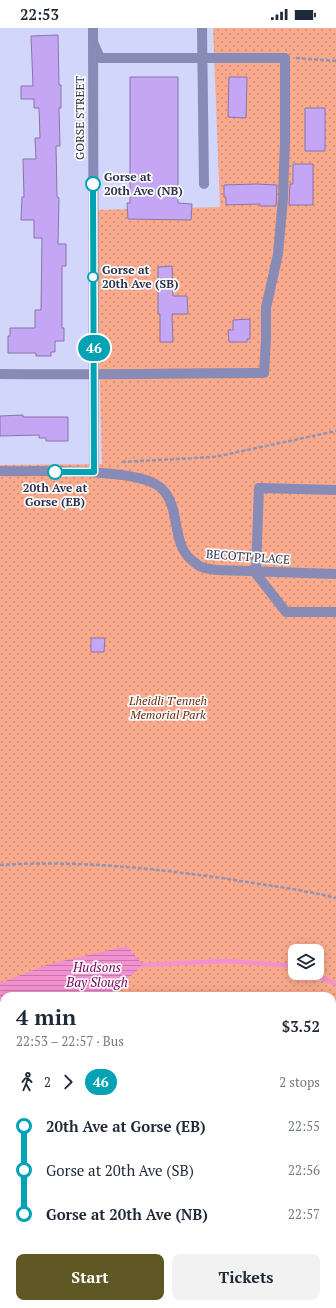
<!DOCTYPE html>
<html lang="en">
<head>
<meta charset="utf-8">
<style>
	:root { --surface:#fff; --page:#f2f2f3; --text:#1f2937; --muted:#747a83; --accent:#5f5824 }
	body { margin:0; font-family:"PT Serif",serif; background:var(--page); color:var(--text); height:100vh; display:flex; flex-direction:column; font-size:15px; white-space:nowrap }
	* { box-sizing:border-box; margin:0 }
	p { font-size:13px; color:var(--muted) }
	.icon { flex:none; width:22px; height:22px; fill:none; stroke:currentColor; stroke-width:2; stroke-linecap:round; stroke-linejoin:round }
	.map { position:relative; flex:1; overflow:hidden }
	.details { position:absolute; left:0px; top:964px; width:336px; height:316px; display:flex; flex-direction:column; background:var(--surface); border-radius:12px 12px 0 0; box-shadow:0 2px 10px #0003 }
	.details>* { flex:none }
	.badge { padding:0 8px; border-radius:13px; font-size:14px; line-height:26px }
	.fabs { position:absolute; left:288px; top:916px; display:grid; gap:8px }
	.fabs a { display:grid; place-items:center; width:36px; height:36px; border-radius:8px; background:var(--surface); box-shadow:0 2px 10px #0003; font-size:20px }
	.map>.badge { position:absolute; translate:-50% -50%; box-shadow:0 0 0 2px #fff }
	.legs { display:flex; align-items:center; gap:6px; height:44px; padding:0 16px; font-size:13px }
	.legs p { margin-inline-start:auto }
	.summary { display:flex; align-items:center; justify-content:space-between; height:68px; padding:0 16px }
	h1 { font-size:22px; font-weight:600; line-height:30px }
	.primary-button { display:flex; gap:8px; margin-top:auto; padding:8px 16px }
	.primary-button a { flex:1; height:46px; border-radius:8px; background:var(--accent); color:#fff; font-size:16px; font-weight:600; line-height:46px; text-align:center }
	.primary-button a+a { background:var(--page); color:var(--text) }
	ul { padding:0 16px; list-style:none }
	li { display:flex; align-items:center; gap:14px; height:44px; font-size:15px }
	li i { display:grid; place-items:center; width:6px; height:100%; margin:0 5px; background:currentColor }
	li i::after { content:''; width:10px; height:10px; margin:-5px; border:3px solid; border-radius:50%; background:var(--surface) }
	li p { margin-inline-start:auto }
	li:first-child i { background:linear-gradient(#0000 50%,currentColor 0) }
	li:last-child i { background:linear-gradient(currentColor 50%,#0000 0) }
	.status { display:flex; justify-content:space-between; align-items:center; height:28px; padding:0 20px; background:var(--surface); direction:ltr }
	.status svg { height:11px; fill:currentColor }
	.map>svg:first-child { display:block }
	.park { fill:url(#park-dots); fill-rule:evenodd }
	.water { fill:url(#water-rules) }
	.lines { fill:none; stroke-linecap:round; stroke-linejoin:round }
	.stream { stroke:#f390d0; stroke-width:4.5 }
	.building { fill:#c4a6f4; stroke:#8974ab }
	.path { stroke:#9194b4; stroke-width:2.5; stroke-dasharray:4 2; stroke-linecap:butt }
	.minor { stroke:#888bb5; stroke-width:10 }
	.line-1-casing { stroke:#fff; stroke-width:9 }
	.line-1 { stroke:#00a3b4; stroke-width:6 }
	.stop-1-dot { fill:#fff; stroke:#00a3b4; stroke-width:2 }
	.labels { text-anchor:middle; stroke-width:3.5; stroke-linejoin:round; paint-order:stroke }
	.street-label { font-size:12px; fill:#31324b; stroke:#fafafa }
	.stop-label { font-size:12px; font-weight:bold; fill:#31324b; stroke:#fafafa; text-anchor:start }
	.park-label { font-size:12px; font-style:italic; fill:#6f2c10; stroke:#fafafa }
	.water-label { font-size:13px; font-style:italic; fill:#7b005f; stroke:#fafafa }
</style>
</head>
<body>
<div class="status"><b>22:53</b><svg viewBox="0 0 49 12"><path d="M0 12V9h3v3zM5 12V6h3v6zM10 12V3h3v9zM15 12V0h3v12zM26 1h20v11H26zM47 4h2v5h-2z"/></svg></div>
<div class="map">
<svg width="336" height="1280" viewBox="0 0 336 1280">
	<defs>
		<pattern id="park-dots" width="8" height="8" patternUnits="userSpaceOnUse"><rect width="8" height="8" fill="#f9aa8c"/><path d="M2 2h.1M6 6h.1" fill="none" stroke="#ca8b74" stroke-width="1.8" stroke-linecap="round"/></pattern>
		<pattern id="water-rules" width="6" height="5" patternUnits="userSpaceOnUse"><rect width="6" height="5" fill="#f390d0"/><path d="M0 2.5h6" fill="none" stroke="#c576ab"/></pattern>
	</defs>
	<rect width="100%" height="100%" fill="#d2d6fb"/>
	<!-- park -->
	<path class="park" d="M213,0H336V1280H0V437L102,436L95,182L220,179ZM295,923H317V945H295ZM4,968H332V1276H4Z"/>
	<!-- water -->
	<path class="water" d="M127,918L143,937L109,968H4V1026L0,1028V955L49,936Z"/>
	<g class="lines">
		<!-- stream -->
		<path class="stream" d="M143,937L226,933L295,938
			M311,945L336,956"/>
	</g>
	<!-- building -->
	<path class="building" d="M58,7L59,57H61V80H59L60,118H56L57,169L59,170L58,216H66V238H62V300H64V313H55V324H51V328H36V325H8V308H10V300H35V282H41L42,210H34V192H21L22,169H24L23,131H36L35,110H40L39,80H34V71H21V58H33L31,8Z
		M130,49H178V175L192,176L191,192L128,191L127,175H130Z
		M229,49H247L246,90L228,89Z
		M305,80H325V123H305Z
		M293,136H313V177H289L290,156H293Z
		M257,156L277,157L276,178H260V176L226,177V169H224V157Z
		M172,238L173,268H187L188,286H172L173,314H160V286H158V239Z
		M250,291V311H247V314H229L228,302H233V292Z
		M23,387V389H68V413H46V410H39V407L0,408V388Z
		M91,610H105L104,624H91Z"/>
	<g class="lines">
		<!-- path -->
		<path class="path" d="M296,30L336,33
			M122,434L214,429L336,403
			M0,837C77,832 152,840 228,851C264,857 300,861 336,870
			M332,1006L336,994
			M0,1164H4
			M213,1280L214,1276"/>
		<!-- minor -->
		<path class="minor" d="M93,0L94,444
			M202,0L204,156
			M0,346C88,347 176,345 264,345L266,311V280L278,226L283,170L285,113V30H100L93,14
			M0,443C34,444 136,439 160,459C183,479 169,516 194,534C197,536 199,539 202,539C206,541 212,541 217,542L336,546
			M254,543L286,584H336
			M256,543L259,460L336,462"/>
	</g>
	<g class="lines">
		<defs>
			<path id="line-1" d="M55,444H94L93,156"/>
		</defs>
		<!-- line-1 casing -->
		<use href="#line-1" class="line-1-casing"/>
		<!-- line-1 -->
		<use href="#line-1" class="line-1"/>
	</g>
	<!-- markers -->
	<g class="stop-1-dot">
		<circle cx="93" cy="156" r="7"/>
		<circle cx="93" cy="249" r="5"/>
		<circle cx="55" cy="444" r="7"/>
	</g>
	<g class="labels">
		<!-- street labels -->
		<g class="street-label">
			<text transform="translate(80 90) rotate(-90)" y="4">GORSE STREET</text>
			<text transform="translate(248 529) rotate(4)" y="4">BECOTT PLACE</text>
		</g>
		<!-- stop labels -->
		<g class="stop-label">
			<text x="104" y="153">Gorse at<tspan x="104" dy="14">20th Ave (NB)</tspan></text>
			<text x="102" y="246">Gorse at<tspan x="102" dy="14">20th Ave (SB)</tspan></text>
			<text x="55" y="464" text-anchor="middle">20th Ave at<tspan x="55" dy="14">Gorse (EB)</tspan></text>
		</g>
		<!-- park labels -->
		<g class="park-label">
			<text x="168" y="677">Lheidli T'enneh<tspan x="168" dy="14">Memorial Park</tspan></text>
		</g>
		<!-- water labels -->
		<g class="water-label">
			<text x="97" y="944">Hudsons<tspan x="97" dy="15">Bay Slough</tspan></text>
		</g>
	</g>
</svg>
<div class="fabs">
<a><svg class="icon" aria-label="layers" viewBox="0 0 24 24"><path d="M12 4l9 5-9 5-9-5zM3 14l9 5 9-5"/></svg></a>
</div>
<b class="badge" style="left:94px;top:320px;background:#00a3b4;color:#fff">46</b>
<section class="details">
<div class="summary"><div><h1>4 min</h1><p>22:53 – 22:57 · Bus</p></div><b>$3.52</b></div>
<div class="legs"><svg class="icon" aria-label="walk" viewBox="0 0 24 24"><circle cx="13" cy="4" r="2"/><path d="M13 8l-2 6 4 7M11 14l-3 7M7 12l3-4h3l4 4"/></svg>2<svg class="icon" aria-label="forward" viewBox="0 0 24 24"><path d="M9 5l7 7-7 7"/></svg><b class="badge" style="background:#00a3b4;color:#fff">46</b><p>2 stops</p></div>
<ul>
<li><i style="color:#00a3b4"></i><b>20th Ave at Gorse (EB)</b><p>22:55</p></li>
<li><i style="color:#00a3b4"></i><span>Gorse at 20th Ave (SB)</span><p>22:56</p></li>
<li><i style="color:#00a3b4"></i><b>Gorse at 20th Ave (NB)</b><p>22:57</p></li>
</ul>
<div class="primary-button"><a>Start</a><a>Tickets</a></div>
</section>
</div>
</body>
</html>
